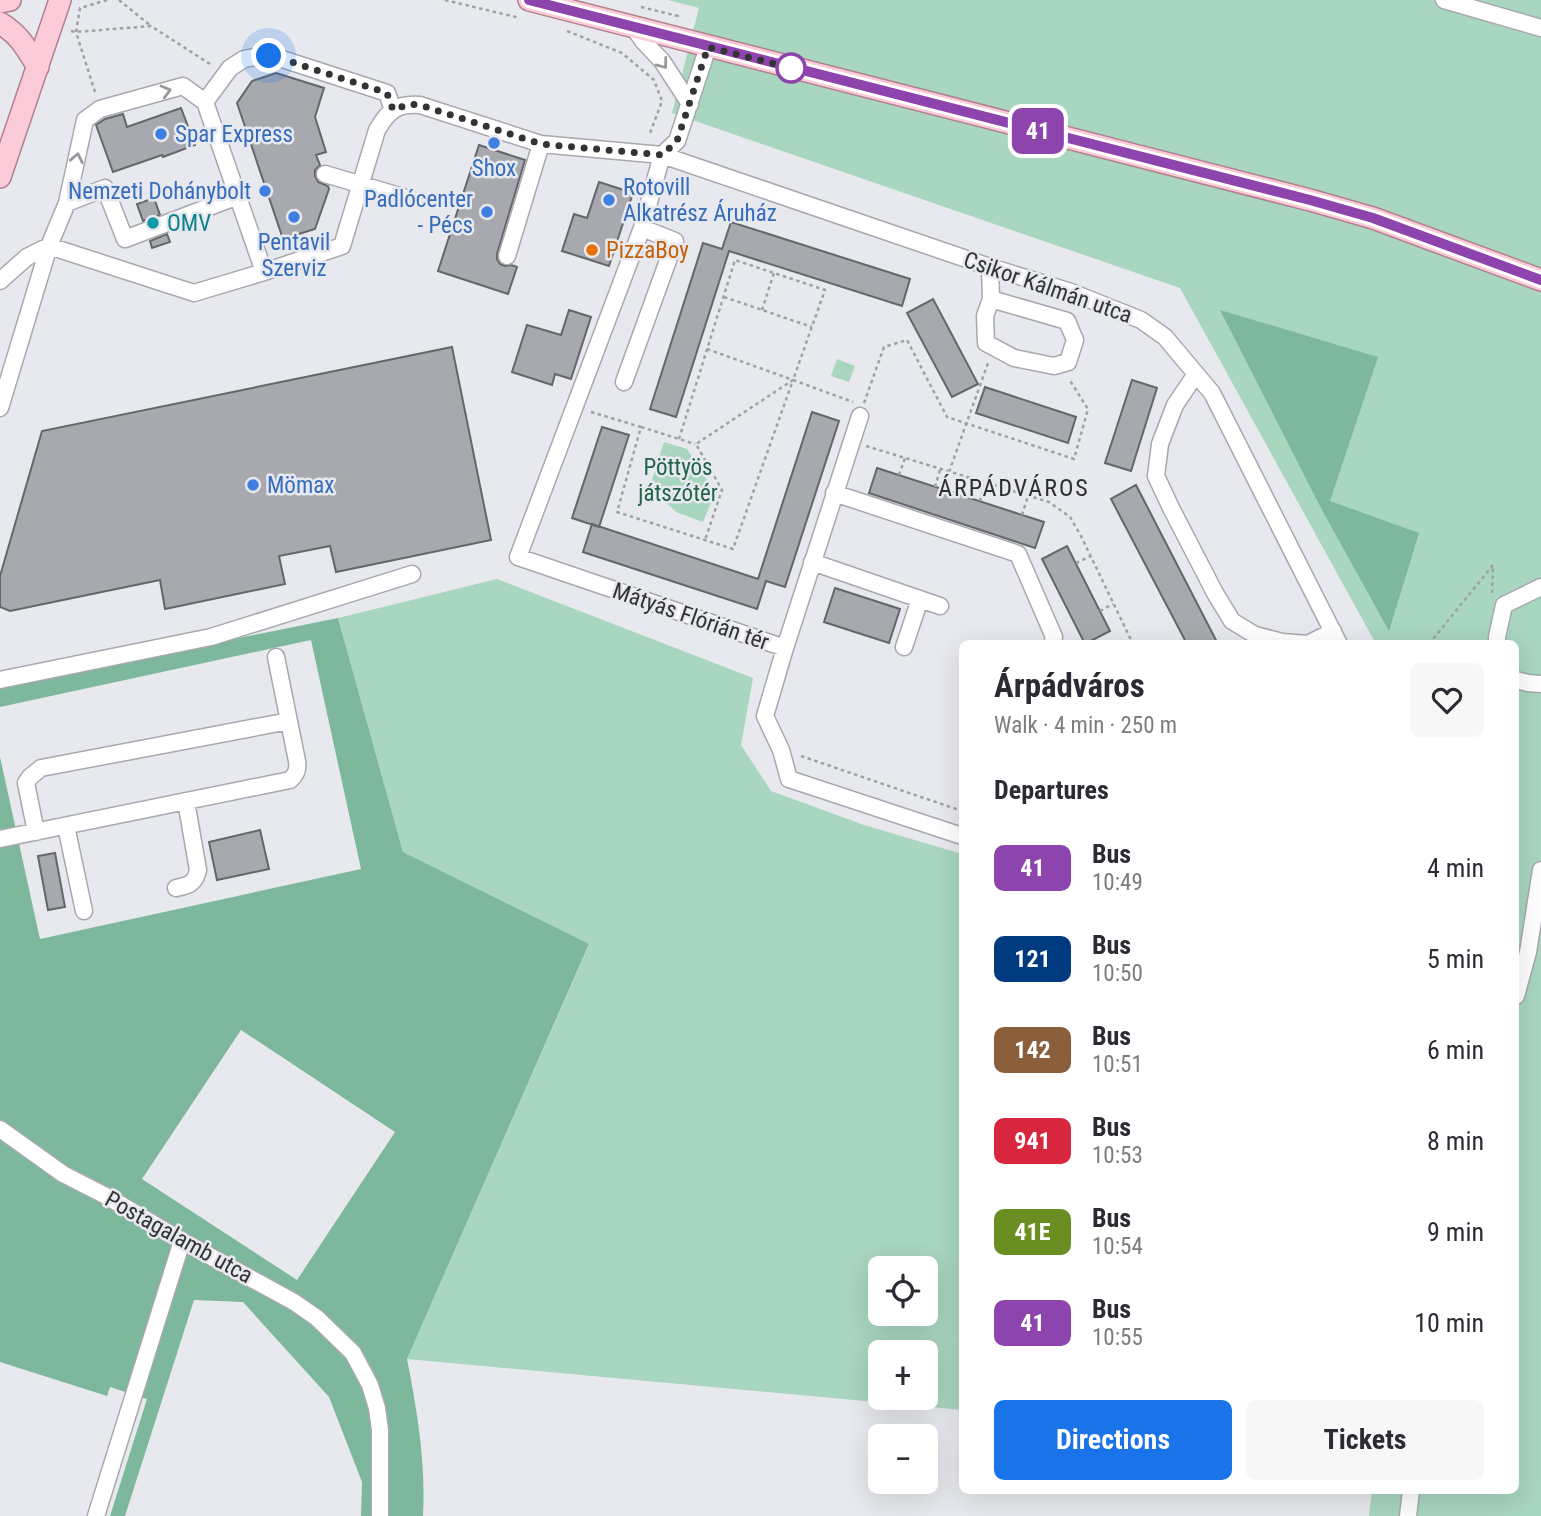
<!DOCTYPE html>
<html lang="en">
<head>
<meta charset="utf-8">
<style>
	:root { --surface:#fff; --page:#f7f7f7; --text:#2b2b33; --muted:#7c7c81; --accent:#1a73e8 }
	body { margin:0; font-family:"Roboto Condensed",sans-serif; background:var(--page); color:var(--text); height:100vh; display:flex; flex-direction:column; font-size:26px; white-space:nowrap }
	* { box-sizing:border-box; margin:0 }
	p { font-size:23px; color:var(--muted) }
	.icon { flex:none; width:38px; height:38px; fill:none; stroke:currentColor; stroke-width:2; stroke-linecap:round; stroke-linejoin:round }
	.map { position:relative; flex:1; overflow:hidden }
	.side { position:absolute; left:959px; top:640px; width:560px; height:854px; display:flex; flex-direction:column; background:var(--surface); border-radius:10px; box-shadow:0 7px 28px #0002 }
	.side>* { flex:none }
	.badge { padding:0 14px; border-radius:10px; font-size:24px; line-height:46px }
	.controls { position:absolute; left:868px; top:1256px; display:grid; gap:14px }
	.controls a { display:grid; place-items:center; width:70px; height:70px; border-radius:10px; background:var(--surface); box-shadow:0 7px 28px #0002; font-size:35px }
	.you { position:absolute; width:35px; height:35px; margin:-18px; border:5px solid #fff; border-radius:50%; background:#1a73e8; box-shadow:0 0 0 10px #1a73e833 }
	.map>.badge { position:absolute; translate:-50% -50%; box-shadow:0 0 0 4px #fff }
	h2 { padding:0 35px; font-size:26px; line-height:63px }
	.round { display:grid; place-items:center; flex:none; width:74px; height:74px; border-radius:10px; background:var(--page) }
	.overview { display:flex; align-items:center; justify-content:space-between; height:119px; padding:0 35px }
	h1 { font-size:33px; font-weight:700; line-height:52px }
	.button { display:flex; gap:14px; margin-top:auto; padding:14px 35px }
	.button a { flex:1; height:80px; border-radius:10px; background:var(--accent); color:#fff; font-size:28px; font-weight:700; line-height:80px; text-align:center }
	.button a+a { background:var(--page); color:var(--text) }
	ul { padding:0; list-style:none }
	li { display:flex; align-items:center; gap:21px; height:91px; padding:0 35px }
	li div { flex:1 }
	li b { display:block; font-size:26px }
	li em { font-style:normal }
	li .badge { min-width:77px; font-weight:700; text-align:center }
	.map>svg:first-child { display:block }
	.green { fill:#a8d6bf; fill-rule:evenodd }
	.forest { fill:#7eb89c; fill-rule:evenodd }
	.building { fill:#a7a9ae; stroke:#64666b; stroke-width:2 }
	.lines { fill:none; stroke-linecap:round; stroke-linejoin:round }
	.minor-casing { stroke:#a7a9ae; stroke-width:19 }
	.major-casing { stroke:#b3808f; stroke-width:24 }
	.path { stroke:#9fa1a4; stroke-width:2.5; stroke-dasharray:3.5 3.5; stroke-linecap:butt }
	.minor { stroke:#fff; stroke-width:16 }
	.major { stroke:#fbcbd9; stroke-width:21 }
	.oneway { stroke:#98999a }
	.line-casing { stroke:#fff; stroke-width:16 }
	.line { stroke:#8e44ad; stroke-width:10 }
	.walk { stroke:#323335; stroke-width:7; stroke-dasharray:0 12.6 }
	.stop-dot { fill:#fff; stroke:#8e44ad; stroke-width:3.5 }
	.shop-dot { fill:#3f7fe0; stroke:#e7e9ee; stroke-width:2.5 }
	.culture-dot { fill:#0f9aa8; stroke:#e7e9ee; stroke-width:2.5 }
	.food-dot { fill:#e8710a; stroke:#e7e9ee; stroke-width:2.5 }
	.labels { text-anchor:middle; stroke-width:5; stroke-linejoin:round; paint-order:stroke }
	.shop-label { font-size:23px; fill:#366cbe; stroke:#e7e9ee; text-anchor:start }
	.culture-label { font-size:23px; fill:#0d838f; stroke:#e7e9ee; text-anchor:start }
	.food-label { font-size:23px; fill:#c56008; stroke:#e7e9ee; text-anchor:start }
	.street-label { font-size:23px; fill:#323335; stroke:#e7e9ee }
	.park-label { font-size:23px; fill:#1f6349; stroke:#e7e9ee }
	.neighbourhood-label { font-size:24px; letter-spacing:2px; fill:#2e2f33; stroke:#e7e9ee }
</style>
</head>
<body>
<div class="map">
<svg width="1541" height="1516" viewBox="0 0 1541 1516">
	<rect width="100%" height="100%" fill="#e7e9ee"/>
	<!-- green -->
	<path class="green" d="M668,0H1541V1516H1369L1372,1491H1516V644H1376L1180,288L672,113L699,8Z
		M837,359L855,366L849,382L831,376Z
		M664,442L687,449L715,493L703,522L676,512L650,486Z
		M497,579L753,678L741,745L771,791L864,825L962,854V1410L407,1359L589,945L403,852L338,618ZM880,1269H926V1314H880ZM880,1353H926V1398H880Z"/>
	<!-- forest -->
	<path class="forest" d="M1220,310L1378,357L1330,501L1419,533L1389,631L1322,510Z
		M338,618L403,852L589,944L407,1359C417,1410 426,1463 423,1516H361L362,1482L329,1397L243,1302L194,1300L125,1516H110L147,1399L110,1387L107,1396L0,1362V757L40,939L361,869L311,640L0,707V686ZM241,1030L395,1132L297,1280L142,1179Z"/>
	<!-- building -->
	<path class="building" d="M276,73L324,88L315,117L326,152L316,155L320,165L315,170V176L318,182L328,186L329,189L315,229L283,239L237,103L252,81Z
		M181,108L195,145L163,157L162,155L113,172L96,125L105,119L123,114L127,127Z
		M479,145L525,160L497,254V259L500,264L505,266L511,265L517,267L508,294L438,271Z
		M599,182L633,193L609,266L562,251L574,214L587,218Z
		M154,198L160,215L143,221L137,204Z
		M731,222L910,279L902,306L729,251L676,417L650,409L703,243L722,249Z
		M167,234L170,242L152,248L150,241Z
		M933,299L978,384L952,397L907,313Z
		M569,310L591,317L571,379L555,374L552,385L512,372L527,325L561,335Z
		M452,347L491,540L336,572L330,546L279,556L285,584L165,609L160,580L10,611L0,607V576L42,431Z
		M1132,380L1157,388L1131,471L1105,463Z
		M985,387L1076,417L1068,443L976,413Z
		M812,412L839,421L785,587L766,581L757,609L583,552L592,524L758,579Z
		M602,427L629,435L599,527L572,518Z
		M877,468L1044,522L1035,548L869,493Z
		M1136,485L1170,551L1218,644H1187L1111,499Z
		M1067,546L1110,631L1085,644L1042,559Z
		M835,588L900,609L889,643L824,622Z
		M260,830L269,869L217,880L209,842Z
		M55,853L65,907L48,910L38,856Z"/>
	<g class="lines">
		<defs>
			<path id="minor" d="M1444,0L1541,28
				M633,27L644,42L662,61L690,104
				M205,102L230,68L244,59L260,56L279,58L387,93L393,110
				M662,155L642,228L518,557L785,648L860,416
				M662,155L677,141L708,47
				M325,174L403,197
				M67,203L105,188L125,239L238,196
				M507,256L541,144
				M990,267L991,299L1067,321L1075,340L1068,362L1054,366L1014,358L986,343L985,316L991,299
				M0,281L27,257L49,246L194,293L264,272L342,246L377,130C388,111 397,103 420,105L541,144L662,155L990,267L1071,292L1141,320L1165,337L1212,393L1339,644
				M1196,374L1175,405L1160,444L1156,476L1171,508L1215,593L1232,621L1255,635L1282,642L1308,644L1333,631
				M624,382L675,241L642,228
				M0,408L49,246L67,203L85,120L100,109L183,86L205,102L264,272
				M834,493L1018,554L1054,637L1052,644
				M812,562L940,606
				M1497,644V637L1504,605L1541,587
				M904,647L920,599
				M785,648L765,716L781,750L789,779L962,836
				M0,680L211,637L412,574
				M1516,680L1528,683L1541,684
				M66,826L84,911
				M36,832L26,783L30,777L41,768L289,721
				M0,839L290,780C297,773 298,770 297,761L276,657
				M176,888C189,885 195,884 198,870L186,801
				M1516,996L1528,952L1541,870
				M0,1129L63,1174L106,1196L182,1241L294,1302L317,1318L353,1353L370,1385L377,1408L380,1430V1516
				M96,1516L182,1241
				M1408,1516L1411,1491"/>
			<path id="major" d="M529,0L1310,200L1373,218L1541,280
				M0,2L10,0
				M0,23C20,35 26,48 38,67
				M0,177L60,0"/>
		</defs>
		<!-- minor casing -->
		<use href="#minor" class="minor-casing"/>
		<!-- major casing -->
		<use href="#major" class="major-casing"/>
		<!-- path -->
		<path class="path" d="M119,0L151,26
			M445,0L520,18
			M641,7L678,16L677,20
			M71,31L76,32L151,26L213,66
			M567,31L622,53L654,80L662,101L649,136
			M95,92L76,32L80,8L107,0
			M724,297L812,327
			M762,310L774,273
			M707,349L793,380
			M864,403L884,347L907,340L947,417L1074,459L1088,409L1069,379
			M591,412L641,427L617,512L733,549L793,380L696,444L722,490L705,540
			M641,427L695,444
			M679,439L735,260L825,290L793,380L853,402
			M866,446L1049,502L1070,517L1081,536L1133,644
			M949,472L988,363
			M899,475L905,458
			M935,487L940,470
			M980,501L985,484
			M1022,515L1028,496
			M1076,563L1091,556
			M1492,593L1493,565
			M1100,611L1113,604
			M1429,644L1493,565
			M801,756L962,811"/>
		<!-- minor -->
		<use href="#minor" class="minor"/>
		<!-- major -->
		<use href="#major" class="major"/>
	</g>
	<!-- one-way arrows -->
	<defs><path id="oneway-chevron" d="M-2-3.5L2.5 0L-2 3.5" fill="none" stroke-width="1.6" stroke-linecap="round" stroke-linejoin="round" transform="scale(1.75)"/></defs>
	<g class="oneway">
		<use href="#oneway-chevron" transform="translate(663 64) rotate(53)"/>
		<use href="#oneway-chevron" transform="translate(166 91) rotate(-15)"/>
		<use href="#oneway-chevron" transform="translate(77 158) rotate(-78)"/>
	</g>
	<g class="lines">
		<defs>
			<path id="line" d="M529,0L1310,200L1373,218L1541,280"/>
		</defs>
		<!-- line casing -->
		<use href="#line" class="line-casing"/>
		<!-- line -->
		<use href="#line" class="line"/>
		<!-- walk -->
		<path class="walk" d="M269,56L279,58L387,93L393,110L410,104L420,105L541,144L662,155L677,141L708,47L791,68"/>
	</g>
	<!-- markers -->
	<circle class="stop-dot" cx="791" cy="68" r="14"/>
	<g class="shop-dot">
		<circle cx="161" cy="134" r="7"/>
		<circle cx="494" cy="143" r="7"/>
		<circle cx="265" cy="191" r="7"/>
		<circle cx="609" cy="200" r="7"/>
		<circle cx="487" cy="212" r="7"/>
		<circle cx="294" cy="217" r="7"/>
		<circle cx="253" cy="485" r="7"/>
	</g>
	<circle class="culture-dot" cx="153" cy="223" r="7"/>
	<circle class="food-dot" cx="592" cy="250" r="7"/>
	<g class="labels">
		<!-- shop labels -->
		<g class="shop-label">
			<text x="175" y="142">Spar Express</text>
			<text x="494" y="176" text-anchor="middle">Shox</text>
			<text x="623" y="195">Rotovill<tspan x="623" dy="26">Alkatrész Áruház</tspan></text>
			<text x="251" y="199" text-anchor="end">Nemzeti Dohánybolt</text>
			<text x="473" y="207" text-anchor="end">Padlócenter<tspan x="473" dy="26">- Pécs</tspan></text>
			<text x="294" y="250" text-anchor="middle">Pentavil<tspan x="294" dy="26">Szerviz</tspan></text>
			<text x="267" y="493">Mömax</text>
		</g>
		<!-- culture labels -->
		<g class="culture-label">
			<text x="167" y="231">OMV</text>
		</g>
		<!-- food labels -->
		<g class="food-label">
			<text x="606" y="258">PizzaBoy</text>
		</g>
		<!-- street labels -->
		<g class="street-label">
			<text transform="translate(1048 287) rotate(19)" y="8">Csikor Kálmán utca</text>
			<text transform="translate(691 616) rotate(19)" y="8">Mátyás Flórián tér</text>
			<text transform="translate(179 1237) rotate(29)" y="8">Postagalamb utca</text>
		</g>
		<!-- park labels -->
		<g class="park-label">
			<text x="678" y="475">Pöttyös<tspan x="678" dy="26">játszótér</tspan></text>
		</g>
		<!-- neighbourhood labels -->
		<g class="neighbourhood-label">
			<text x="1014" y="496">ÁRPÁDVÁROS</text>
		</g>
	</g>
</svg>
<div class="controls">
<a><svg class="icon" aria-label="locate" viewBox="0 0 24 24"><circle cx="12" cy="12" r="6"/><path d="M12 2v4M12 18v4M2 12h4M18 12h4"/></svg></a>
<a>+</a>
<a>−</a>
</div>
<div class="you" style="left:269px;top:56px"></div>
<b class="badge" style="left:1038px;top:131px;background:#8e44ad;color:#fff">41</b>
<section class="side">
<div class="overview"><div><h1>Árpádváros</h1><p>Walk · 4 min · 250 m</p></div><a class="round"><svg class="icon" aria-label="heart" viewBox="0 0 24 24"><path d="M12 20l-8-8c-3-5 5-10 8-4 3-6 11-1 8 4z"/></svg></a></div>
<h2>Departures</h2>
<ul>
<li><span class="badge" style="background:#8e44ad;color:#fff">41</span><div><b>Bus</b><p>10:49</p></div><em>4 min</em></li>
<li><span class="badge" style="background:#003b80;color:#fff">121</span><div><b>Bus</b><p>10:50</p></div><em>5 min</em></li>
<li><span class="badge" style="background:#8b5e3c;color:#fff">142</span><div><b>Bus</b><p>10:51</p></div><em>6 min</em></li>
<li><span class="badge" style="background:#d7263d;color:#fff">941</span><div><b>Bus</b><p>10:53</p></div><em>8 min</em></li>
<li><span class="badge" style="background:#6b8e23;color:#fff">41E</span><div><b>Bus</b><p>10:54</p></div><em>9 min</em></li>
<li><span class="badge" style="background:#8e44ad;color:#fff">41</span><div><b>Bus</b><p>10:55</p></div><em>10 min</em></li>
</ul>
<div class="button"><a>Directions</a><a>Tickets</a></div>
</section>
</div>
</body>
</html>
